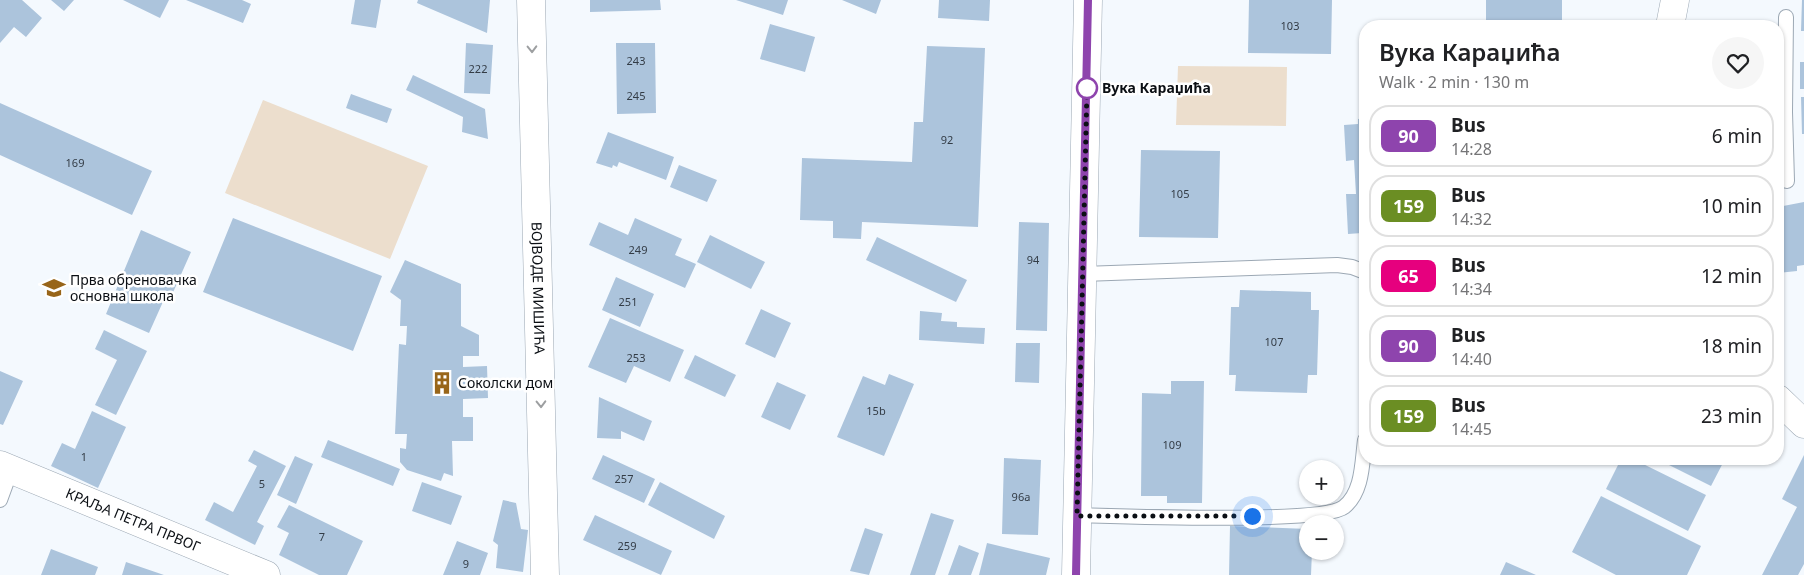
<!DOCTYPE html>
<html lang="en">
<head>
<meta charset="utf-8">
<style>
	:root { --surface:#fff; --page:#f6f6f6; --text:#202124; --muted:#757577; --line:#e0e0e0 }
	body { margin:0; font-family:"Noto Sans",sans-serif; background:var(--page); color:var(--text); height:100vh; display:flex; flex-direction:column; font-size:19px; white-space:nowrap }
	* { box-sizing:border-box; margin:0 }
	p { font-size:16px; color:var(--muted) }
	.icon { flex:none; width:28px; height:28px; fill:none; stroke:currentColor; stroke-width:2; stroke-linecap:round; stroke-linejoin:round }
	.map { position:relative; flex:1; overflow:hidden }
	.drawer { position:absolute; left:1359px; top:20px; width:425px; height:445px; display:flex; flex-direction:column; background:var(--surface); border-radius:20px; box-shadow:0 1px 4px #0004 }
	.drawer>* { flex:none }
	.badge { padding:0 10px; border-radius:8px; font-size:18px; line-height:32px }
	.fabs { position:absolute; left:1299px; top:460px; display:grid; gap:10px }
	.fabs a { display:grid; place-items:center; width:45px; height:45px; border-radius:50%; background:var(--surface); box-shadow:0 1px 4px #0004; font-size:25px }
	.you { position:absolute; width:25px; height:25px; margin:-12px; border:4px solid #fff; border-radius:50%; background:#1a73e8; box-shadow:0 0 0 8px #1a73e833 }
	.map>.badge { position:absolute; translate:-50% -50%; box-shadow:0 0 0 2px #fff }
	.round { display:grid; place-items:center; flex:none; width:52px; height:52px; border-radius:26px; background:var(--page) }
	.summary { display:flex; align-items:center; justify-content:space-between; height:85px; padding:0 20px }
	h1 { font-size:24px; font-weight:600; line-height:38px }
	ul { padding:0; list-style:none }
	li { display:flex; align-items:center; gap:15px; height:62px; margin:0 10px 8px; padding:0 10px; border:2px solid var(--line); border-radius:20px }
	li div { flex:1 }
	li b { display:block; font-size:19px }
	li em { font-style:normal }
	li .badge { min-width:55px; font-weight:700; text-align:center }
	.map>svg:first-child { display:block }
	.green { fill:#ecdecd }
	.building { fill:#acc4dc }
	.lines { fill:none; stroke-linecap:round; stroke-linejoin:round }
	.service-casing { stroke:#9ca8b4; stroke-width:16 }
	.minor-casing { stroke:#9ca8b4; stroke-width:29 }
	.tertiary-casing { stroke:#9ca8b4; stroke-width:29 }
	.service { stroke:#fff; stroke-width:14 }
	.minor { stroke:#fff; stroke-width:28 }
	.tertiary { stroke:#fff; stroke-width:28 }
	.oneway { stroke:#9d9fa1 }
	.line-casing { stroke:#fff; stroke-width:11 }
	.line { stroke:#8e44ad; stroke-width:8 }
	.walk { stroke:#0b0f14; stroke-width:5; stroke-dasharray:0 9 }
	.stop-dot { fill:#fff; stroke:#8e44ad; stroke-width:2.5 }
	.labels { text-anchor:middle; stroke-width:5; stroke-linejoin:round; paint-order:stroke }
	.number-label { font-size:11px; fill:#333c46 }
	.stop-label { font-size:14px; font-weight:bold; fill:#0b0f14; stroke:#fff; text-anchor:start }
	.poi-label { font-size:14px; fill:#0b0f14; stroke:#fff; text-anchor:start }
	.street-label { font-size:14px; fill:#0b0f14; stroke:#fff }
</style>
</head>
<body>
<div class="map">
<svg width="1804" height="575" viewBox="0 0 1804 575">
	<rect width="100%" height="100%" fill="#f4f9fe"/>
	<!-- green -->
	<path class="green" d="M1178,66L1287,67L1286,126L1176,125Z
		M263,100L428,166L390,259L225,193Z"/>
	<!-- building -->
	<path class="building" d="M0,0H22L42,18L26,37L14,27L0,43Z
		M51,0H74L64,11Z
		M123,0H169L160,18Z
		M186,0H242L251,4L243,23Z
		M355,0H381L376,28L351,24Z
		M418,0H490L487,33L417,3Z
		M590,0H660L661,10L590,12Z
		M736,0H788L783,15Z
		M842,0H881L876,14Z
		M939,0H990L989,21L938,18Z
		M1249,0H1332L1331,54L1248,53Z
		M1486,0H1562V26H1486Z
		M1802,0H1804V31H1801Z
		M770,24L815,37L805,72L760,59Z
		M466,43L493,45L490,94L464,93Z
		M616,43H655L656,113L617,114Z
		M927,46L985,48L978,227L862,222L861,239L833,238V221L800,220L802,158L912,162L914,122H923Z
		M1800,62H1804V89H1800Z
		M413,75L485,109L488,139L462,132L463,117L406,90Z
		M351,94L392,109L387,123L346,108Z
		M1801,97H1804V134H1802Z
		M0,103L152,171L132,215L0,155Z
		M1365,118V240H1363L1362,233L1348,234L1346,194H1356L1354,160L1346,161L1344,125L1358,124V119Z
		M608,132L674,157L666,180L619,162L617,167L613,165L612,168L596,163Z
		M1141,150L1220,151L1218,238L1139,237Z
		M679,165L717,180L707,202L670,187Z
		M1804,202V265L1797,266V271L1778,273V207Z
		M233,218L382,276L353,351L203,292Z
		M635,218L682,239L675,255L696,264L685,288L589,245L599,222L628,235Z
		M1019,222L1049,223L1047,331L1016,330Z
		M141,230L191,252L171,297L166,295L149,333L106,314Z
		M710,235L765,262L751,289L697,262Z
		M877,237L967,280L956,302L866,260Z
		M405,260L461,284V326L479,335V356H463V367L487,366L488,398L463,399V417H473V441H452L453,476L444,473L441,481L407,470L400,462V448L406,449L407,434H395L399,344L406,345L407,326H400L401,300L390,292Z
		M616,277L654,294L640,327L602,310Z
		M1240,290L1311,292V310H1319L1317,375H1308L1307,393L1235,391L1236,375H1229L1231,307H1239Z
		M761,309L791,323L775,358L745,344Z
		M920,311L942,313L941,321L957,322V327L985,328L984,344L919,340Z
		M610,318L684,350L670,382L634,366L626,383L588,367Z
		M104,330L147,351L116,415L95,405L117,360L95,349Z
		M1016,343H1040L1039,383L1015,382Z
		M695,355L736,375L725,397L684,378Z
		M0,371L23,381L3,425L0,424Z
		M889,374L914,384L884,456L837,437L863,376L885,385Z
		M1171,381H1204L1202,503H1167V496H1141L1142,393L1171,394Z
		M777,382L806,395L790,430L761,417Z
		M599,397L652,421L644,441L621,431V439L597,438Z
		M92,411L126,427L98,488L51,466L62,443L75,449Z
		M328,440L400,469L393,486L321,457Z
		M254,450L286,466L257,522L264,526L255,545L205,520L214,502L233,512L257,466L248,461Z
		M603,455L655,479L644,503L592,479Z
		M1804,455V564L1798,575H1762L1797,507L1782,499Z
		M295,456L313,464L296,504L277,495Z
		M1004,458L1041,460L1038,535L1002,534Z
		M1621,459H1633L1706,495L1688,531L1606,489Z
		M1657,459H1725L1711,486Z
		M422,482L462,496L451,525L412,511Z
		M660,482L725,516L714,539L648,505Z
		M1601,496L1701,546L1687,575H1616L1572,552Z
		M503,500L516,503L521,529L528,530L523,572L496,568L498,545L493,541Z
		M289,505L363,541L347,575H319L279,555L289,533L277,527Z
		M931,513L954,520L935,575H910Z
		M595,515L672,551L661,575L583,540Z
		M1230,526L1308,529V551H1312L1311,575H1229Z
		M865,528L883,534L869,575L850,571Z
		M457,541L488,553L480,575H443Z
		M987,543L1050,558L1046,575H979Z
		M959,545L979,553L971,575H948Z
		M51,549L98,567L95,575H41Z
		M126,562L164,575H122Z
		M1506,562L1536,575H1500Z"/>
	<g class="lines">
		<defs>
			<path id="service" d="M1778,112H1785L1786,17
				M1785,112L1787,181
				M1083,274L1337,265L1352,267L1365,272
				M0,500L11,470
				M1077,515C1116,516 1323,524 1344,507C1363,492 1362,462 1365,440"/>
			<g id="minor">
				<path id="s1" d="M531,0L545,575"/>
				<path d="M1670,26L1675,0"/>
				<path d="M1778,399L1804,424"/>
				<path d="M1076,575L1088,0"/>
			</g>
			<g id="tertiary">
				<path id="s2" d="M0,465L266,575"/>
			</g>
		</defs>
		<!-- service casing -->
		<use href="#service" class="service-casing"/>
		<!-- minor casing -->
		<use href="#minor" class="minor-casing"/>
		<!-- tertiary casing -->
		<use href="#tertiary" class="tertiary-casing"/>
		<!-- service -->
		<use href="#service" class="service"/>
		<!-- minor -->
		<use href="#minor" class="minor"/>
		<!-- tertiary -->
		<use href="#tertiary" class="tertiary"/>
	</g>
	<!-- one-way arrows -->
	<defs><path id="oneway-chevron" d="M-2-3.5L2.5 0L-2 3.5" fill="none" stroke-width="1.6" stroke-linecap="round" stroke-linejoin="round" transform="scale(1.25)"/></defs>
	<g class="oneway">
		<use href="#oneway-chevron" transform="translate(532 49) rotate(89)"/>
		<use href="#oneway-chevron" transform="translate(541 404) rotate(89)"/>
	</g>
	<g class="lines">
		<defs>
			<path id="line" d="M1076,575L1088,0"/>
		</defs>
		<!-- line casing -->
		<use href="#line" class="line-casing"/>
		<!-- line -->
		<use href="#line" class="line"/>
		<!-- walk -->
		<path class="walk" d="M1087,88L1077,516H1252"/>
	</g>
	<!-- icons -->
	<defs>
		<symbol id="school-bare" viewBox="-9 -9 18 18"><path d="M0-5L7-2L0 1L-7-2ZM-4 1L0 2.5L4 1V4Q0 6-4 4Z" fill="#986519" stroke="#fff" stroke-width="2.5" paint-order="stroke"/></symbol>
		<symbol id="building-bare" viewBox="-9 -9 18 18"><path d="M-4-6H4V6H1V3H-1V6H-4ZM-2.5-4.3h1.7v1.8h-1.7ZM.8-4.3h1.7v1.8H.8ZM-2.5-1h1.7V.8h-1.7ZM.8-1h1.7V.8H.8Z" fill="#986519" stroke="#fff" stroke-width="2.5" paint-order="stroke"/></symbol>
	</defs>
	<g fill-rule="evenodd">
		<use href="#school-bare" x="38" y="272" width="32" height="32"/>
		<use href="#building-bare" x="426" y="367" width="32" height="32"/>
	</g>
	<!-- markers -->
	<circle class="stop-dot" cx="1087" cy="88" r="10"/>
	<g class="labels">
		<!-- number labels -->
		<g class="number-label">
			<text x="1290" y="30">103</text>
			<text x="636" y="65">243</text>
			<text x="478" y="73">222</text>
			<text x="636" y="100">245</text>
			<text x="947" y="144">92</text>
			<text x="75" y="167">169</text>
			<text x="1180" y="198">105</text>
			<text x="638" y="254">249</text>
			<text x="1033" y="264">94</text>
			<text x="628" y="306">251</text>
			<text x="1274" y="346">107</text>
			<text x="636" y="362">253</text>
			<text x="876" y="415">15b</text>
			<text x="1172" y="449">109</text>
			<text x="84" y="461">1</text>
			<text x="624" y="483">257</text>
			<text x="262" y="488">5</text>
			<text x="1021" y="501">96a</text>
			<text x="322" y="541">7</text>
			<text x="627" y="550">259</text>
			<text x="466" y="568">9</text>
		</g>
		<!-- stop labels -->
		<g class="stop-label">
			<text x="1102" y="93">Вука Караџића</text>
		</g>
		<!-- poi labels -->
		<g class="poi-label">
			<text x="70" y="285">Прва обреновачка<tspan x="70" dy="16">основна школа</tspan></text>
			<text x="458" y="388">Соколски дом</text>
		</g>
		<!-- street labels -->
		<g class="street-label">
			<text dy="5" stroke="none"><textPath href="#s1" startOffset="288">ВОЈВОДЕ МИШИЋА</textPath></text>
			<text dy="5" stroke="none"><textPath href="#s2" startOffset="144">КРАЉА ПЕТРА ПРВОГ</textPath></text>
		</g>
	</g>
</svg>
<div class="fabs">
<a>+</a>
<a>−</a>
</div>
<div class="you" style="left:1252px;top:516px"></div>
<section class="drawer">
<div class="summary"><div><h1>Вука Караџића</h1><p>Walk · 2 min · 130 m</p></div><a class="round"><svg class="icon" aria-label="heart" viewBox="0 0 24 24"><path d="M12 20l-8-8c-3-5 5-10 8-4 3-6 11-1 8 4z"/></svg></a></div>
<ul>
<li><span class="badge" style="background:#8e44ad;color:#fff">90</span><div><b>Bus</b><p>14:28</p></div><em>6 min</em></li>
<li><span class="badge" style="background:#6b8e23;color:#fff">159</span><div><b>Bus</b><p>14:32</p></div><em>10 min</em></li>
<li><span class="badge" style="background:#e6007e;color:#fff">65</span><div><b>Bus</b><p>14:34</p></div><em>12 min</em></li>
<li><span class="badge" style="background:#8e44ad;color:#fff">90</span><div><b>Bus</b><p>14:40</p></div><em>18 min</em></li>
<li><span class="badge" style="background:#6b8e23;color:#fff">159</span><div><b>Bus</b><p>14:45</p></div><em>23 min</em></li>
</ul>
</section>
</div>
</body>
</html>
